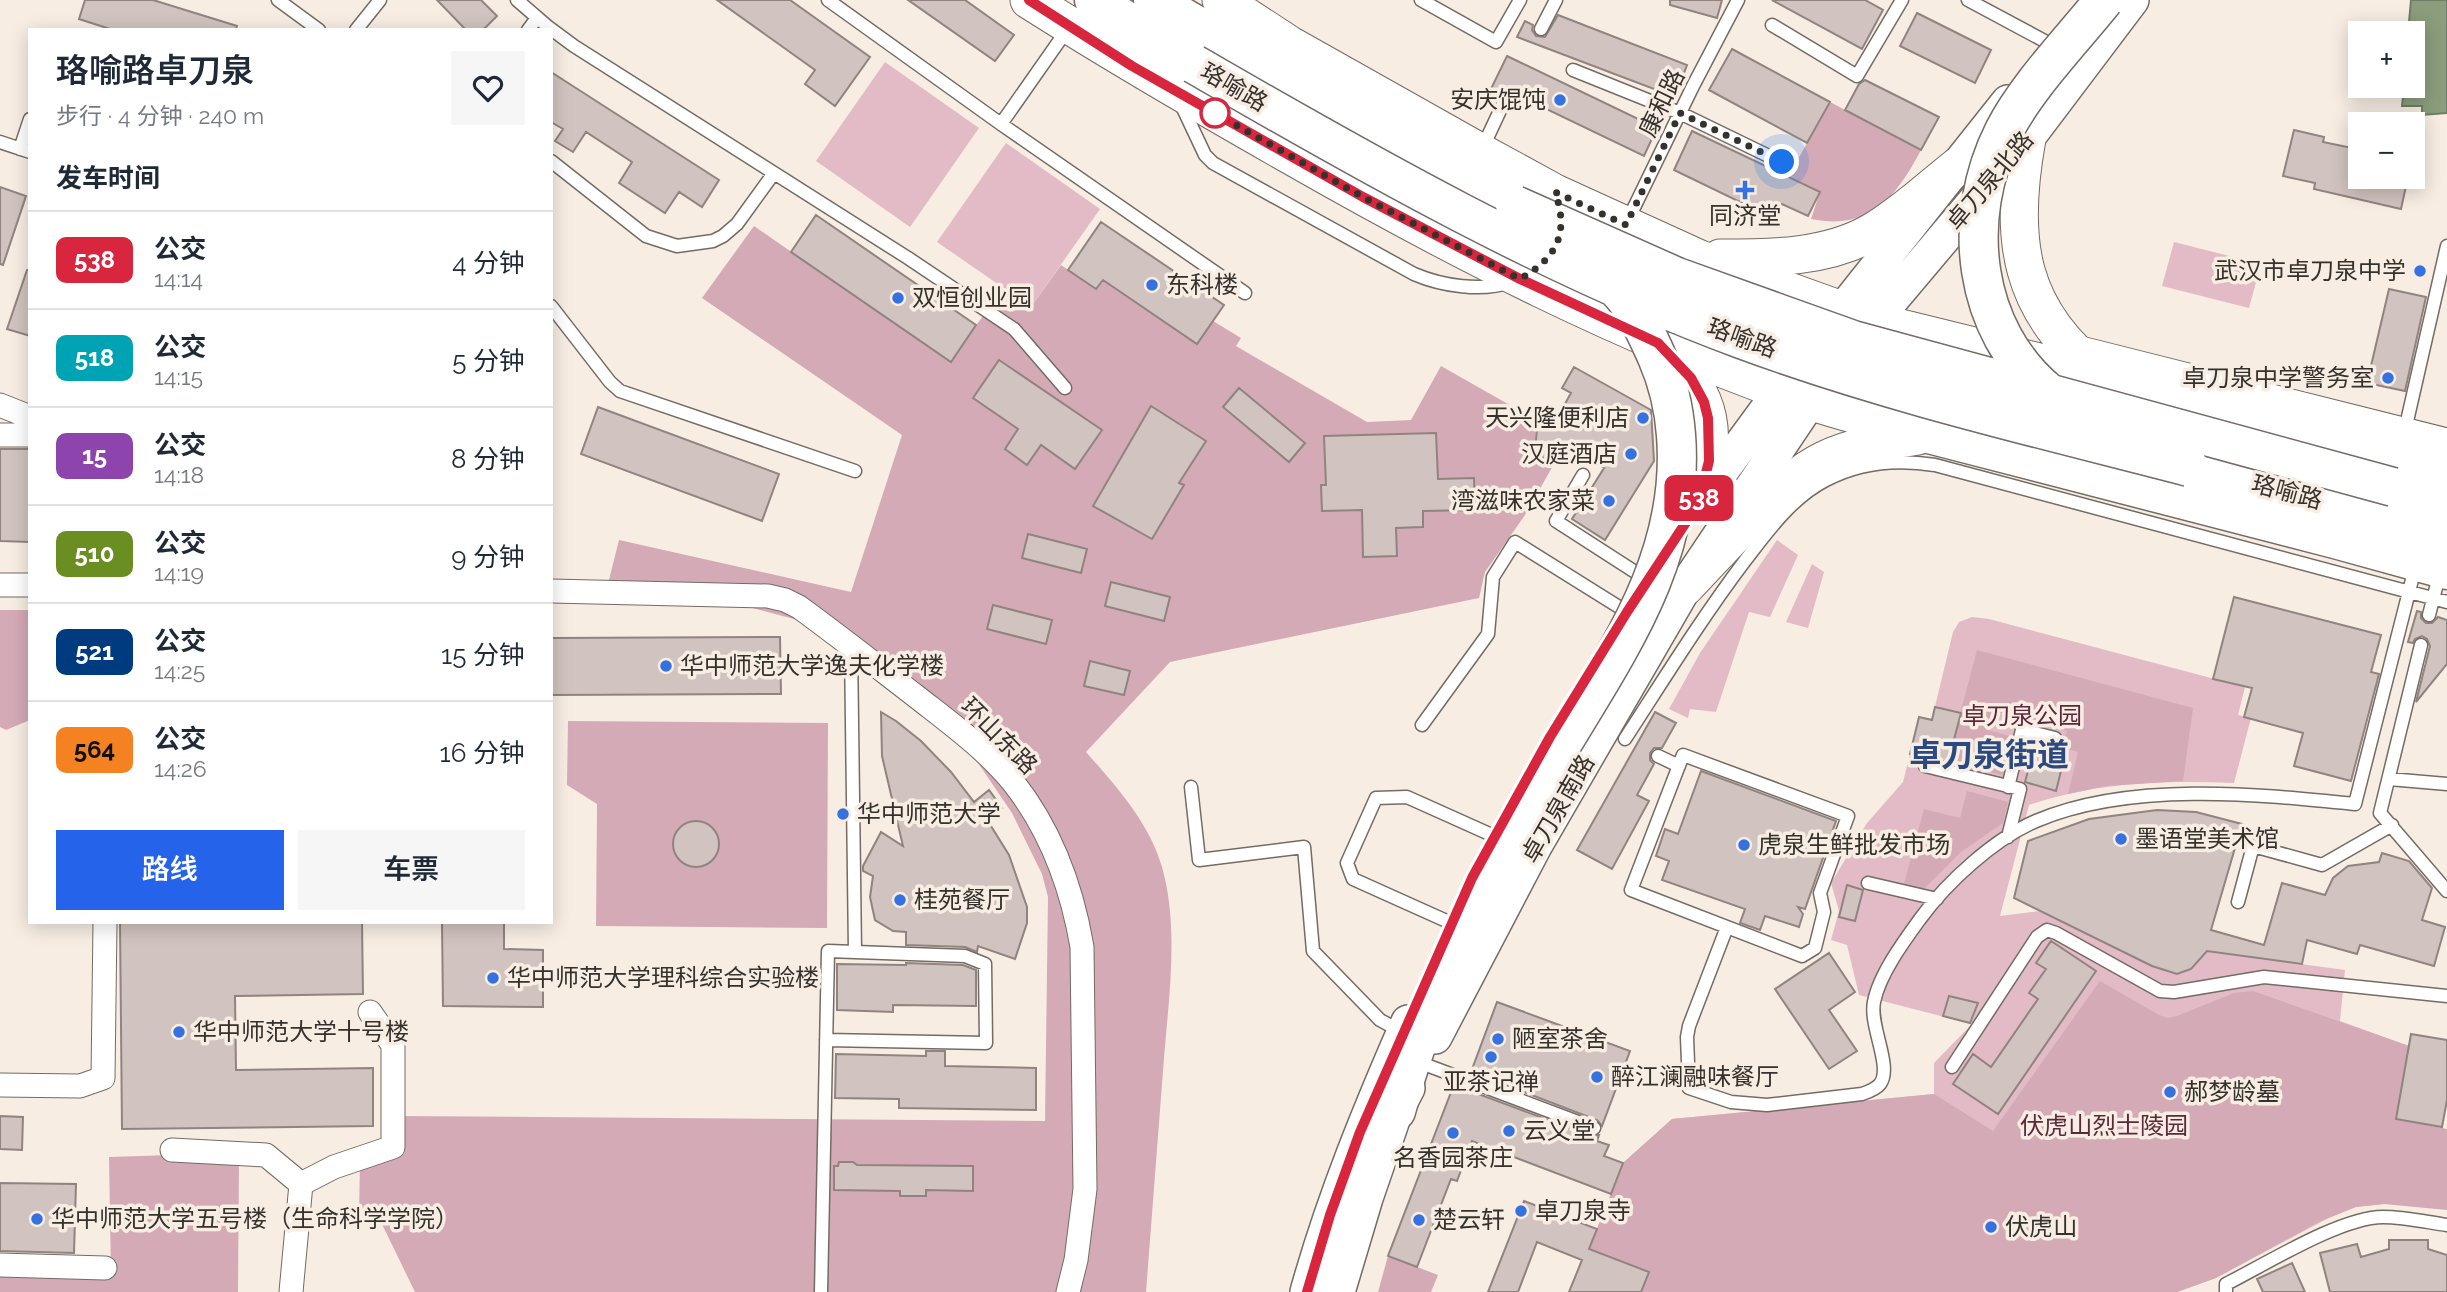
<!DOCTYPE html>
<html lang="zh">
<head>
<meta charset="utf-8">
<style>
	:root { --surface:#fff; --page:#f6f6f7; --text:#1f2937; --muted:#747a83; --line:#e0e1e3; --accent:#2563eb }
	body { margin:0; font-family:Raleway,"Noto Sans SC",sans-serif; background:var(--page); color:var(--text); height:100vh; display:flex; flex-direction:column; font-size:26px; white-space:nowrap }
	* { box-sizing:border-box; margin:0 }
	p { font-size:23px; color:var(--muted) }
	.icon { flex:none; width:38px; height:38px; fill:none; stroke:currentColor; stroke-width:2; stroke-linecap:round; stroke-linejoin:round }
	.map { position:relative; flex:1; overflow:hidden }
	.drawer { position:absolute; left:28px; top:28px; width:525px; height:896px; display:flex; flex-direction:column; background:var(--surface); border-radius:0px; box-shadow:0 4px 18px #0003 }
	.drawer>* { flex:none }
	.badge { padding:0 14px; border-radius:10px; font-size:24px; line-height:46px }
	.buttons { position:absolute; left:2348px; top:21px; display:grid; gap:14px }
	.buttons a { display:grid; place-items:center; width:77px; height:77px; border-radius:0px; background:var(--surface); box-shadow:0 4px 18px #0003; font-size:35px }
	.you { position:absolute; width:35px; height:35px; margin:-18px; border:5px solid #fff; border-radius:50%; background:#1a73e8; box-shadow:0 0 0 10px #1a73e833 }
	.map>.badge { position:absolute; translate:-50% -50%; box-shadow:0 0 0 4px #fff }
	h2 { padding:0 28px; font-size:26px; line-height:63px }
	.round { display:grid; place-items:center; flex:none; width:74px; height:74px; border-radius:0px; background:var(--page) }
	.head { display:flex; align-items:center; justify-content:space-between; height:119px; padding:0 28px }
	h1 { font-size:33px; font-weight:600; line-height:52px }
	.button { display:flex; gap:14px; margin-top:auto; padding:14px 28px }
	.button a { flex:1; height:80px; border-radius:0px; background:var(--accent); color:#fff; font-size:28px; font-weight:600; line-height:80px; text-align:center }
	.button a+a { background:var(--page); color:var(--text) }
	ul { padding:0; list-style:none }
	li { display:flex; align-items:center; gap:21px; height:98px; padding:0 28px; border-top:2px solid var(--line) }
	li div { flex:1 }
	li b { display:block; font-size:26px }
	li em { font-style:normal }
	li .badge { min-width:77px; font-weight:700; text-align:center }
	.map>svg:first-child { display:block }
	.green { fill:#e2bbc6 }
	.forest { fill:#d4aab6 }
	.water { fill:#8b9d7d; stroke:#717d65; stroke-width:2 }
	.building { fill:#d1c3bf; stroke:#918380; stroke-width:2 }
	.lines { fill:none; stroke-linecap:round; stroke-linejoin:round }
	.lane-casing { stroke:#746b63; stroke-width:15 }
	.street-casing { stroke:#746b63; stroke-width:25 }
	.secondary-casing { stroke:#746b63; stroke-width:36 }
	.primary-casing { stroke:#746b63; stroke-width:39 }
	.highway-casing { stroke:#746b63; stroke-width:41 }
	.lane { stroke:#fff; stroke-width:12 }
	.street { stroke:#fff; stroke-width:23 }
	.secondary { stroke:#fff; stroke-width:33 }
	.primary { stroke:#fff; stroke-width:37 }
	.highway { stroke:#fff; stroke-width:38 }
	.highway-bridge-casing { stroke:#746b63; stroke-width:41; stroke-linecap:butt }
	.highway-bridge { stroke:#fff; stroke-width:38 }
	.line-casing { stroke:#fff; stroke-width:16 }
	.line { stroke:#d7263d; stroke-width:10 }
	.walk { stroke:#35312d; stroke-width:7; stroke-dasharray:0 12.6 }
	.poi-dot { fill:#3572e0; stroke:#f7ede3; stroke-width:2.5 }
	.stop-dot { fill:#fff; stroke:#d7263d; stroke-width:3.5 }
	.labels { text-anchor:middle; stroke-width:7; stroke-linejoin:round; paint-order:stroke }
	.street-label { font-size:24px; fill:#35312d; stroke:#f7ede3 }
	.poi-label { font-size:24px; fill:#35312d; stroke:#f7ede3; text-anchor:start }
	.park-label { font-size:24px; fill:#5d283b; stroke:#f7ede3 }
	.district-label { font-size:32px; font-weight:bold; fill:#2b4a81; stroke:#f7ede3 }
</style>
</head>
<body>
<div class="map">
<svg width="2447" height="1292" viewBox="0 0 2447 1292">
	<rect width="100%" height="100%" fill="#f7ede3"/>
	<!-- green -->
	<path class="green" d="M885,62L979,128L910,227L816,161Z
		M1006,143L1100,209L1031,307L937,242Z
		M2174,242L2261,264L2249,308L2162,286Z
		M1777,540L1798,555L1770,617L1749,612L1716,712L1690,709L1688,718L1669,709L1700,653Z
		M1812,564L1824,572L1808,628L1786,622Z
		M1972,617L1989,619L2245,687L2238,715L2251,718L2234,783C2164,780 2096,782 2029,805L2000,916L2040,911L2152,966L2176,974L2191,969L2207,951L2345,970L2340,1021L2409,1046L2384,1204L2356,1207L2336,1214L2216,1278L2177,1292L1648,1272L1589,1249L1623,1163L1672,1119L1934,1094V1063L1972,1024L1859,995L1847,945L1831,940L1839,911L1831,883L1867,823L1903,782L1919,717L1932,719L1953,632L1959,622Z"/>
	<!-- forest -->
	<path class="forest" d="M1830,102L1921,150C1896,197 1870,231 1811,219L1820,192L1788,177Z
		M754,226L950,362L1003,288L1031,307L1061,265L1096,289L1103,280L1197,344L1213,321L1241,338L1236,346L1367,422L1411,420L1441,366L1536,420L1535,453L1554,464L1525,515L1485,572L1479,598L1170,662L1086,752C1116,786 1149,822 1162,867C1179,927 1169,996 1164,1058C1158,1136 1152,1214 1146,1292H415L380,1220L359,1215L360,1162L396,1149L397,1116L1045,1121L1048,897L1042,874L1012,813L938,704L902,669L873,651L794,619L745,606L609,580L619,540L851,592L902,435L702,298Z
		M0,610H30V720L6,730L0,727Z
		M1977,650L2193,708L2183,781L2106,786L2068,794L2078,752L2062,747L2067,731L1994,711L1988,730L2013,737L2003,775L1947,763Z
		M568,721L828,723L827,928L596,926L597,804L567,785Z
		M1967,791L2008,802L2003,823L1961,852L1924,889L1904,884L1924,809L1960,818Z
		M2100,981L2159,1015L2168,1018L2177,1016L2234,993L2253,991L2409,1046L2396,1119L2447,1129V1210L2384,1204L2356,1207L2319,1222L2216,1278L2177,1292H1641L1648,1272L1589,1249L1623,1163L1672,1119L1934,1094L1993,1131Z
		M172,1155L239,1160L238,1292H0V1271L111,1274L109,1157Z
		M1388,1256L1438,1275L1431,1292H1378Z"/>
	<!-- water -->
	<path class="water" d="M2411,0H2447V113L2422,115V106H2402L2404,86H2413V33H2408Z"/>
	<!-- building -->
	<path class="building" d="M85,0H153L237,26L236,30H113L79,19Z
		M437,0H481L497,16L483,30H466Z
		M717,0H790L870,57L835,106L805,84L815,70Z
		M908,0H965L1014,35L995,61Z
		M1670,0H1722L1717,18L1670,5Z
		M1772,0H1865L1883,10L1862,49Z
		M1917,13L1991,50L1975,83L1900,46Z
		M1558,15L1687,65L1675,97L1517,37L1525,21L1533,25L1532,30L1536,36L1545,37Z
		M1732,49L1830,102L1807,143L1709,90Z
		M1507,56L1657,128L1644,156L1530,101L1525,111L1512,105L1513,101L1508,94L1503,93L1497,98L1489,93Z
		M551,72L719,180L702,207L679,192L665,213L619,183L632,162L586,132L573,152L555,141L563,129L551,122Z
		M1865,80L1939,117L1921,150L1845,110L1859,84Z
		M2294,130L2324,137L2323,142L2357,149L2353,163L2361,165V177H2408L2401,209L2314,189L2315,183L2283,176Z
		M1692,131L1820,192L1808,216L1782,204L1775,219L1674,170Z
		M0,187L26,196L3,265L0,264Z
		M816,215L976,325L951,362L791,252Z
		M1101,222L1224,305L1197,344L1103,280L1096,289L1068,270Z
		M27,270H30V336L7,329Z
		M2389,289L2426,297L2405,391L2367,383Z
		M999,360L1102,430L1075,469L1041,445L1027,465L1005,449L1018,429L973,398Z
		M1574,367L1651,410L1654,461L1605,540L1572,519L1604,468L1566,444L1554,464L1535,453L1537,427L1551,429L1571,393L1562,388Z
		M1239,388L1305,443L1289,462L1223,407Z
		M1151,406L1206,441L1179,483L1184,485L1152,539L1093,506Z
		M598,407L779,474L762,521L581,454Z
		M1436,433L1438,479L1474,478L1475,510L1423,511V527L1396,528L1397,556L1363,557L1362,510L1322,511L1321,485H1326L1324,436Z
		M0,449H30V542L0,541Z
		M1028,534L1087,549L1081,573L1022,558Z
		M1111,582L1170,597L1164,621L1105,606Z
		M2234,597L2381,635L2371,672L2379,674L2351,781L2294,766L2303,733L2244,717L2252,688L2213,679Z
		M993,605L1052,620L1046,644L987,629Z
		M2417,611L2421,612V618L2426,623H2432L2438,617L2447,620V664L2416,702L2430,646L2427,639L2422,636L2415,639L2413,643L2408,642Z
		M780,637L781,694L551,695V638Z
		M1090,661L1130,671L1124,695L1084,686Z
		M1935,707L1961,713L1948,762L1910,754L1919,717L1932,720Z
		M881,712L896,721L921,741L951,772L974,802L989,790L1002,808L986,818L1009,855L1027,907V923L1015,959L978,946L977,952L965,947L906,945V932L893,931L875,920L870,897L873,876L863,871V866L881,832L903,846L882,756Z
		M1655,712L1676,723L1662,748H1654L1650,753V760L1654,764L1637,795L1649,801L1612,869L1577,850Z
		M2033,752L2064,759L2056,791L2025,782Z
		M1701,771L1836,821L1805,909L1798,907L1803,914L1799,927L1765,916L1760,930L1740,923L1745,909L1662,880L1669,861L1656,856L1665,829L1678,834Z
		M2157,810L2196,812L2242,824L2211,930L2264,945L2282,883L2325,895L2333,878L2348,866L2379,862L2382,853L2409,861L2432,888L2422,920L2445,927L2434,966L2360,945L2357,954L2307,940L2302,964L2207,951L2191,969L2177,974L2152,966L2014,898L2028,841L2089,819Z
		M673 844a23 23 0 1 1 46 0a23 23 0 1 1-46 0Z
		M1847,885L1863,890L1855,921L1839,917Z
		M120,922H362L363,994L235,996L236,1070L373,1068V1126L122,1129Z
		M442,922H504V949L543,950V1007L443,1006Z
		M2051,941L2096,971L1998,1114L1953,1084L1973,1054L1991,1067L2038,999L2029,993L2046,969L2036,963Z
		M1829,953L1855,992L1829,1010L1857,1051L1829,1069L1775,989Z
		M906,963L963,965L976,970V1006L893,1005V1012L837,1010V964L906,965Z
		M1949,996L1978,1003L1970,1023L1943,1016Z
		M1497,1002L1630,1051L1602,1126L1597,1120L1471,1072Z
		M2411,1034L2447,1040V1100L2442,1127L2396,1119Z
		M926,1051H945V1066L1036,1068V1110L899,1108V1099L835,1098L836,1054L926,1056Z
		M1453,1087L1464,1091L1465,1089L1591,1136L1599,1135L1597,1141L1609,1145L1604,1156L1623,1163L1611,1194L1472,1141L1457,1181L1451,1179L1417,1267L1388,1256Z
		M0,1116L23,1117L22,1150L0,1149Z
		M839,1162H853L857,1165L973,1166V1191L926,1190V1196H900V1191L834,1190V1166H838Z
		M0,1183L76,1184L74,1253L0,1251Z
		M1524,1201L1597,1229L1589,1249L1649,1272L1641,1292H1569L1582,1260L1537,1242L1518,1292H1488Z
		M2389,1240H2428V1249L2447,1255V1292H2330L2320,1253L2357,1244L2361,1257L2389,1249Z
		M2292,1263L2305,1292H2263L2257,1279Z"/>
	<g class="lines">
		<defs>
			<path id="lane" d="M278,0L319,30
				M517,0L547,26L574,46L908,258L1014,329L1065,388
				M828,0L1001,124L1245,293
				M1421,0L1496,42L1520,0
				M1968,0L2052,45
				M1772,25L1857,76L1902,0
				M1541,29L1556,0
				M356,30L380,0
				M528,30L537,18
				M1573,70L1680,113L1781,162
				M1180,102L1205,155L1213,163L1414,274C1442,286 1482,292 1511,282
				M1001,124L1069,27
				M0,142L30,152
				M20,149L30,119
				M1482,149L1504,102
				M551,161L646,236L677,246L713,241L723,236L737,224L774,173
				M1627,222L1693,86L1738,0
				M551,306L610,382L620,391L855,471
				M2405,430L2447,246
				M1583,475L1556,521L1646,579
				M2429,615L2440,572
				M2421,645L2380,813L2447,891
				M851,646L855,952
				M1422,725L1488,634L1493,577L1515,542L1627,612
				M1625,739C1664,679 1701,619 1744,562C1768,531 1791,498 1826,480C1860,462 1898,459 1935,465L2447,602
				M1683,755L1848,816L1820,893L1824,912L1815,948L1802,956L1631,890Z
				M1658,756L1679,766
				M1925,766L2020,789L2008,837
				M2389,779L2447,784
				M1191,787L1199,860L1304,847L1313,951L1380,1020L1402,1032
				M2008,787L2022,730L2055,738
				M1868,883L1937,899
				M2238,902L2253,846L2322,865L2392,825
				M1451,923L1353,879L1347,863L1376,798L1407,797L1494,836
				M1727,927L1689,1026L1687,1037L1689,1088L1731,1102L1767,1105L1862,1094C1868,1092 1876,1089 1880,1084C1893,1067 1869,1026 1874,1002C1879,975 1904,941 1920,919C1947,882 1994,839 2036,821C2130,781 2257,794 2355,804L2416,564
				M1421,1063L1594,1128
				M1952,1067L2037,937L2047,930L2056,933L2160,991L2174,992L2264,977L2447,996
				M821,1292L828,951L965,956L985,964L986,1043L826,1040
				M2226,1292V1284C2266,1264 2341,1217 2383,1217C2404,1217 2426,1222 2447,1225"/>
			<path id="street" d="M2077,347L2447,440
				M0,405L30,417
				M0,435H30
				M0,585H30
				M551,591L768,596L785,600L799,607C839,636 878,667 917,697C950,723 986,749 1013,782C1050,829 1072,888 1082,947L1085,1189L1076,1260L1068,1292
				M0,1085L80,1086L103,1078L105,922
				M172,1150L266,1155L301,1184
				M0,1265L105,1268
				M291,1292L301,1184L334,1167L393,1147V1045L370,1012"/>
			<path id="secondary" d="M1826,331L2008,102
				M1857,341L2027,139L2132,0
				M1699,502L1795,371
				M1435,1037L1535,846L1685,587L1810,401L1826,381
				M1307,1292C1333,1199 1369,1111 1408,1022
				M1338,1292L1366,1198L1396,1111L1408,1088"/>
			<path id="primary" d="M1029,0C1114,54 1200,104 1288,154C1454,249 1625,337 1807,400C1847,414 1888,423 1929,434
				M1221,0L1290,45L1480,152L1555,193L1700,259L1872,321L2043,363L2112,382
				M2027,139C2009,237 2017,312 2103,376
				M1720,258C1771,258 1827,258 1872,232C1903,214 1930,188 1958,166
				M1662,346C1715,399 1719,433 1697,504
				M1685,587C1722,549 1777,483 1824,460C1853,446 1886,441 1918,436"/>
			<path id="highway" d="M1094,0L1194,64
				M1153,0L1370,126L1515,205
				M2112,382L2447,469
				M1929,434L2335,539L2447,570
				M2189,467L2447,533
				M2393,487L2447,502
				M1396,1111C1429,987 1491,871 1553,759"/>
		</defs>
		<!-- lane casing -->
		<use href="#lane" class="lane-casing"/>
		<!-- street casing -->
		<use href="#street" class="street-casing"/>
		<!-- secondary casing -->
		<use href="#secondary" class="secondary-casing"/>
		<!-- primary casing -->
		<use href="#primary" class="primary-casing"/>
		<!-- highway casing -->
		<use href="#highway" class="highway-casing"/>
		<!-- lane -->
		<use href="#lane" class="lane"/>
		<!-- street -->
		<use href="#street" class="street"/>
		<!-- secondary -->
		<use href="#secondary" class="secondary"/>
		<!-- primary -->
		<use href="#primary" class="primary"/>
		<!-- highway -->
		<use href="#highway" class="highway"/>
		<defs>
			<path id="highway-bridge" d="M1194,64C1370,166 1550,268 1741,339C1887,393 2039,428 2189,467
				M1515,205L1677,277L1853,340L2393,487
				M2049,393C1972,330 1960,218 2004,131C2027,86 2072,40 2104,0
				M1553,759C1614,656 1686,560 1676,435C1674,408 1668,382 1657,357C1646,333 1636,308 1617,289"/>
		</defs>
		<!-- highway-bridge casing -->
		<use href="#highway-bridge" class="highway-bridge-casing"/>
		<!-- highway-bridge -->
		<use href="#highway-bridge" class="highway-bridge"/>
	</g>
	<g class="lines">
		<defs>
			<path id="line" d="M1029,0L1132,66L1363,197L1520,279L1658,343L1691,378L1704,402L1708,418L1709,461L1698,504L1627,612L1550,737L1472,878L1360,1132L1330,1215L1307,1292"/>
		</defs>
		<!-- line casing -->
		<use href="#line" class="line-casing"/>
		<!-- line -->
		<use href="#line" class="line"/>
		<!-- walk -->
		<path class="walk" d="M1215,113L1363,197L1520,279C1556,258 1570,234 1555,192L1626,225L1680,113L1782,162"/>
	</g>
	<!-- markers -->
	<g class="poi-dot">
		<circle cx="1560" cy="100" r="7"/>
		<path d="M1741.5 179.5h7v7h7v7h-7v7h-7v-7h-7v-7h7z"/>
		<circle cx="2420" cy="271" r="7"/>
		<circle cx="1152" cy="285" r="7"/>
		<circle cx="898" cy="298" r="7"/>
		<circle cx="2388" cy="378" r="7"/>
		<circle cx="1643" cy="418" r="7"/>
		<circle cx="1631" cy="454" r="7"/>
		<circle cx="1609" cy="501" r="7"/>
		<circle cx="666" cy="666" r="7"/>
		<circle cx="843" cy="814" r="7"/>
		<circle cx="2121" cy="839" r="7"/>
		<circle cx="1744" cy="845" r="7"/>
		<circle cx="900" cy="900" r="7"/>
		<circle cx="493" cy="978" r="7"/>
		<circle cx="179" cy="1032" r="7"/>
		<circle cx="1498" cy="1039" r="7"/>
		<circle cx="1491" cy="1057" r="7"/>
		<circle cx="1597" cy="1077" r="7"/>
		<circle cx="2170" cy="1092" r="7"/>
		<circle cx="1509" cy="1131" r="7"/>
		<circle cx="1453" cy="1133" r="7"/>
		<circle cx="1521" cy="1211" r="7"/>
		<circle cx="37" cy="1219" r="7"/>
		<circle cx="1419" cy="1220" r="7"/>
		<circle cx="1991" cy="1227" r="7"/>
	</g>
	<circle class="stop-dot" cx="1215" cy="113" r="14"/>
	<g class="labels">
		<!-- street labels -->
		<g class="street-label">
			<text transform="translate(1234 87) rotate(30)" y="8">珞喻路</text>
			<text transform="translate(1662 103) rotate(-64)" y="8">康和路</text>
			<text transform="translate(1990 181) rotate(-50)" y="8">卓刀泉北路</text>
			<text transform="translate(1742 338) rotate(20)" y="8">珞喻路</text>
			<text transform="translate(2287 492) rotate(15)" y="8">珞喻路</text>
			<text transform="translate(999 736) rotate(45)" y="8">环山东路</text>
			<text transform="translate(1558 809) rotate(-60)" y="8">卓刀泉南路</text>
		</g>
		<!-- poi labels -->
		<g class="poi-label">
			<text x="1546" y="108" text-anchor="end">安庆馄饨</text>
			<text x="1745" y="224" text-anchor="middle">同济堂</text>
			<text x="2406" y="279" text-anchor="end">武汉市卓刀泉中学</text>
			<text x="1166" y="293">东科楼</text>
			<text x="912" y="306">双恒创业园</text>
			<text x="2374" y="386" text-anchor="end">卓刀泉中学警务室</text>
			<text x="1629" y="426" text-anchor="end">天兴隆便利店</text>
			<text x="1617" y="462" text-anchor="end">汉庭酒店</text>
			<text x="1595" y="509" text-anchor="end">湾滋味农家菜</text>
			<text x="680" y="674">华中师范大学逸夫化学楼</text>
			<text x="857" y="822">华中师范大学</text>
			<text x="2135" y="847">墨语堂美术馆</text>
			<text x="1758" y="853">虎泉生鲜批发市场</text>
			<text x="914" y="908">桂苑餐厅</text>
			<text x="507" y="986">华中师范大学理科综合实验楼</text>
			<text x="193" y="1040">华中师范大学十号楼</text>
			<text x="1512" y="1047">陋室茶舍</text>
			<text x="1611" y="1085">醉江澜融味餐厅</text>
			<text x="1491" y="1090" text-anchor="middle">亚茶记禅</text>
			<text x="2184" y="1100">郝梦龄墓</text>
			<text x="1523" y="1139">云义堂</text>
			<text x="1453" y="1166" text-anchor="middle">名香园茶庄</text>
			<text x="1535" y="1219">卓刀泉寺</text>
			<text x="51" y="1227">华中师范大学五号楼（生命科学学院）</text>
			<text x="1433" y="1228">楚云轩</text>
			<text x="2005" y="1235">伏虎山</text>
		</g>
		<!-- park labels -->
		<g class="park-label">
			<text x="2022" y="724">卓刀泉公园</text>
			<text x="2104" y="1134">伏虎山烈士陵园</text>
		</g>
		<!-- district labels -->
		<g class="district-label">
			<text x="1989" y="766">卓刀泉街道</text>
		</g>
	</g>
</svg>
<div class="buttons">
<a>+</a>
<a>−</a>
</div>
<div class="you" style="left:1782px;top:162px"></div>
<b class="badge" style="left:1699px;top:498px;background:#d7263d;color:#fff">538</b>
<section class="drawer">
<div class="head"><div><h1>珞喻路卓刀泉</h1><p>步行 · 4 分钟 · 240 m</p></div><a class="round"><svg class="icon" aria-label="heart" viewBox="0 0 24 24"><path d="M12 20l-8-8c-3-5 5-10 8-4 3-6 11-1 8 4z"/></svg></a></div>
<h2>发车时间</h2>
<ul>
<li><span class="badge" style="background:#d7263d;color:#fff">538</span><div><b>公交</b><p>14:14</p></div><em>4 分钟</em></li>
<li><span class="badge" style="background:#00a3b4;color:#fff">518</span><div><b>公交</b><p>14:15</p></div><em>5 分钟</em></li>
<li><span class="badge" style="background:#8e44ad;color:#fff">15</span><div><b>公交</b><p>14:18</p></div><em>8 分钟</em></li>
<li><span class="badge" style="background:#6b8e23;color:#fff">510</span><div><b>公交</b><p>14:19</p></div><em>9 分钟</em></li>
<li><span class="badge" style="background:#003b80;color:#fff">521</span><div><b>公交</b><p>14:25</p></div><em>15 分钟</em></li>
<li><span class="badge" style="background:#f58220;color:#111">564</span><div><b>公交</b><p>14:26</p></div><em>16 分钟</em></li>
</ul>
<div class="button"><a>路线</a><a>车票</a></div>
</section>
</div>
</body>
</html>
